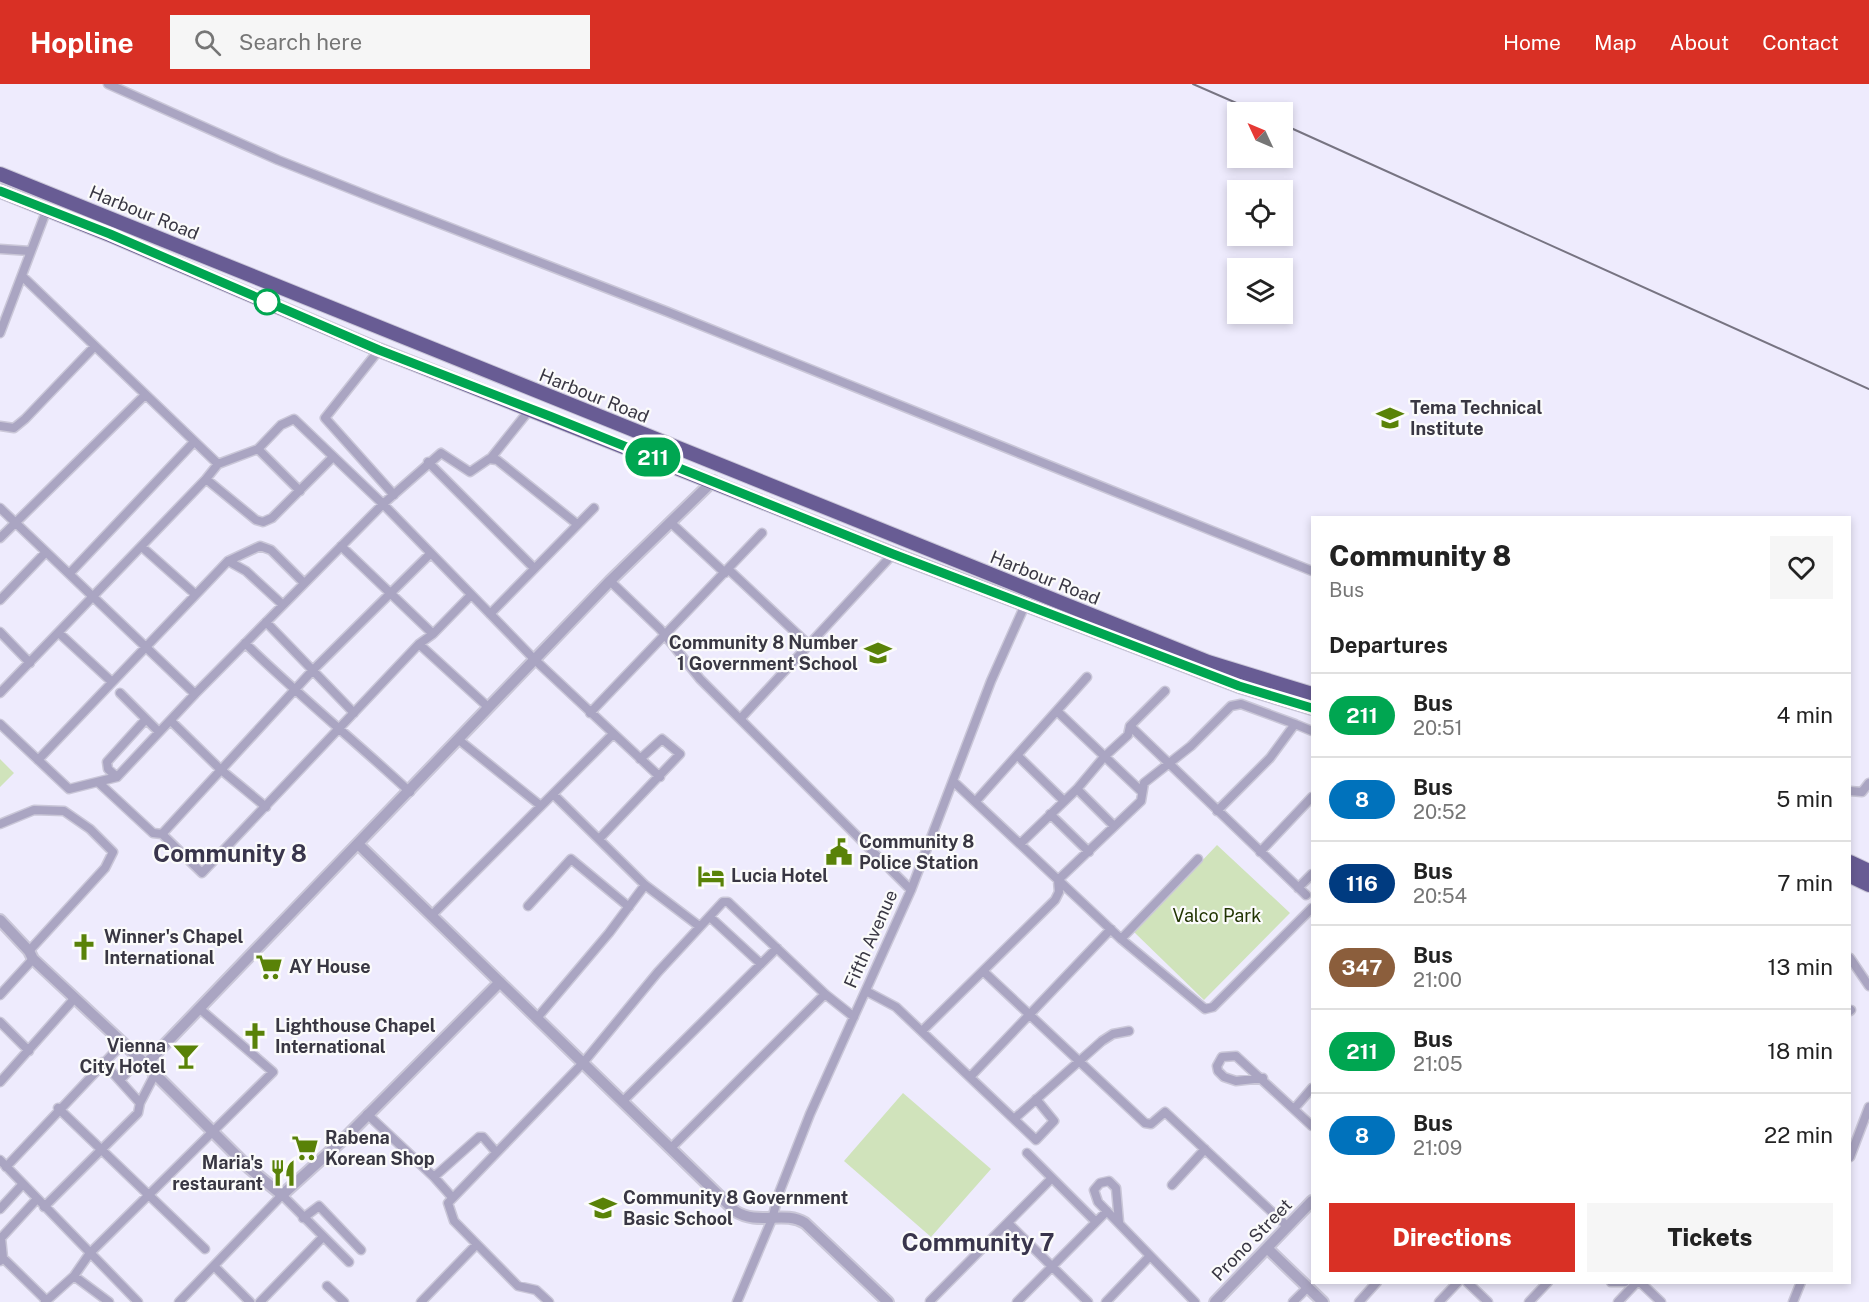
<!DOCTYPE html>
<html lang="en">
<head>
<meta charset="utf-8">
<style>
	:root { --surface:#fff; --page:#f6f6f6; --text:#222; --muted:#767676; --line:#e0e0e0; --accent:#d93025 }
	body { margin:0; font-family:"Public Sans",sans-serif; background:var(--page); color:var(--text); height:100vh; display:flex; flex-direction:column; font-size:22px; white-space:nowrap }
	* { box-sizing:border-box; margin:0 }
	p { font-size:20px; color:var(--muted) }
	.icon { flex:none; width:33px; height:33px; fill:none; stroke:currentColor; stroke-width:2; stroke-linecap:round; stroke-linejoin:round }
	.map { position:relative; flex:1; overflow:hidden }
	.side { position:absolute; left:1311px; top:432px; width:540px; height:768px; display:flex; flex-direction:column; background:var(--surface); border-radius:0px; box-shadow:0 3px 9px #0003 }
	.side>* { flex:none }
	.badge { padding:0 12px; border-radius:20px; font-size:21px; line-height:39px }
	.needle { width:39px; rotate:314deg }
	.controls { position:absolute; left:1227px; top:18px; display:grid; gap:12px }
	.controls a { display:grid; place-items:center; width:66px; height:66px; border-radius:0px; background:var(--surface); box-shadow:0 3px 9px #0003; font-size:30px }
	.map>.badge { position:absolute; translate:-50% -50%; box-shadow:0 0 0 3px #fff }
	h2 { padding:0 18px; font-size:22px; line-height:54px }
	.round { display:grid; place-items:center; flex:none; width:63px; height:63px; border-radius:0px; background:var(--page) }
	.head { display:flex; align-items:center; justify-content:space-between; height:102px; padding:0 18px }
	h1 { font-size:28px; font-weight:800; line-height:45px }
	.button { display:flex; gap:12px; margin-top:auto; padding:12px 18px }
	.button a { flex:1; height:69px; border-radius:0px; background:var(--accent); color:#fff; font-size:24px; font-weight:800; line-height:69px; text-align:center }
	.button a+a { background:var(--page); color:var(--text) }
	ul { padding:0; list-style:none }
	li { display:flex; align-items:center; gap:18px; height:84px; padding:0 18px; border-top:2px solid var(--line) }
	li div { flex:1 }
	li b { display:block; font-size:22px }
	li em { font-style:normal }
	li .badge { min-width:66px; font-weight:700; text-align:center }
	header { display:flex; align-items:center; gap:36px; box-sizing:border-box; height:84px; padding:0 30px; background:var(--accent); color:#fff }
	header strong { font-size:28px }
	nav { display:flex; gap:33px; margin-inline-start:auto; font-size:21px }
	.search { width:420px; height:54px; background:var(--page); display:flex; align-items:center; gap:15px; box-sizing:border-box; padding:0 21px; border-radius:0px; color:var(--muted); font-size:22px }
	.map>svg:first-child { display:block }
	.park { fill:#d0e3bb }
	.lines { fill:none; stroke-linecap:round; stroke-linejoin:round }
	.minor-casing { stroke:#cac7d8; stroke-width:11 }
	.tertiary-casing { stroke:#cac7d8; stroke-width:14 }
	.trunk-casing { stroke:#cac7d8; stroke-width:16 }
	.minor { stroke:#aaa5c2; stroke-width:8 }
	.tertiary { stroke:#aaa5c2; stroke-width:10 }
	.trunk { stroke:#685c94; stroke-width:14 }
	.rail { stroke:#777482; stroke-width:2 }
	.line-casing { stroke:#fff; stroke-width:14 }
	.line { stroke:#00a651; stroke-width:9 }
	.stop-dot { fill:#fff; stroke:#00a651; stroke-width:3 }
	.labels { text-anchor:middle; stroke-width:4.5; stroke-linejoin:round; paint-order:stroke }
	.street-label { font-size:18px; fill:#393743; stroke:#fbfbfb }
	.poi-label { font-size:18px; font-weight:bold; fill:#393743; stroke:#fbfbfb; text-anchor:start }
	.park-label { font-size:18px; fill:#223403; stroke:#fbfbfb }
	.district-label { font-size:24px; font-weight:bold; fill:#39354c; stroke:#fbfbfb }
</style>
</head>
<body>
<header>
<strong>Hopline</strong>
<div class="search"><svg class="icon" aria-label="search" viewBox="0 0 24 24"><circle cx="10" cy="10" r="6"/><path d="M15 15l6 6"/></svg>Search here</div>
<nav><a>Home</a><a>Map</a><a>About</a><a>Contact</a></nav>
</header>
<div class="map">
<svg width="1869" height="1218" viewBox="0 0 1869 1218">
	<rect width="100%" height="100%" fill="#eeebfd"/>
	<!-- park -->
	<path class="park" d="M0,675L14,689L0,703Z
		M1217,761L1290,829L1204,916L1134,848Z
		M903,1009L991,1085L931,1153L844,1077Z"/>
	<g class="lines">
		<defs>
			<path id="minor" d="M108,0L278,76L371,113L668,228L1312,487
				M0,165L30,167
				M22,192L218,380
				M0,249L47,125
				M379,266L325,334L394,411
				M0,342L14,344L25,335L94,263
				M258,365L300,407
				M491,374L531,324
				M428,378L534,484
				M206,395L256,436L263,438L272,434L333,373
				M0,424L195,610L383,420L535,576L660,693
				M670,438L725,489
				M0,454L144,312
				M341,462L433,550
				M142,463L195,510
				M728,485L809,561
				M70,489L193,359
				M610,497L660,545L700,595L911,806
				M0,516L46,468
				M283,521L246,487L228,477L260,462L271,466L304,499
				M490,530L594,424
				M266,538L354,629
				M0,548L30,579
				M59,549L112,598
				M245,559C298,611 355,657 410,708
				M419,560L488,623
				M0,609L206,395L218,380L258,365L281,341L294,335L383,420L441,369L470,388L489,375L497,376L577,440
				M120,609L159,648
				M1058,628L1142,708
				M590,629L762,449
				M741,634L893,470
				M171,637L220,685L266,723
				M0,640L69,705L117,693L195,610
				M1130,642L1306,811
				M459,656L541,722
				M1019,673L1064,717
				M38,676L228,477
				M117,693L108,685L107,678L146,635
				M954,698L1121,855L1205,925L1213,923L1312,824
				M99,699L153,749L162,750L202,789L419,560L433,550L471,511
				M1077,705L1114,742
				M1850,707L1862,708L1869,699
				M553,710L645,801L699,842
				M976,717L1087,593
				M1217,727L1270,674L1295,640L1312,647
				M1050,730L1089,768
				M0,740L34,726L64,727L90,745L113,768L105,784L29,867
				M162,750L312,587L430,470
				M599,755L680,670L662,655L640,675
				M1020,760L1077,705L1104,673L1128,651L1130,642L1165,607
				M1260,768L1312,713
				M1298,804L1312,790
				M528,822L571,775L629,823
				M432,831L613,650
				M710,833L761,880
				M1121,855L1198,775
				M1850,874L1869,902
				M983,887L1145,1039L1151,1040L1165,1028L1288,1143
				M866,907L896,923L1036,1056L1054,1037L1036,1015
				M0,911L33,875
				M1850,927L1851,926
				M537,934L609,849L645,801
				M0,938L29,967
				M922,947L1055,816L1059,808L1058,796L1141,717L1144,699L1191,662L1231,622L1241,620L1295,640
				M103,978L140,1019
				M971,992L1111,845
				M1263,994L1236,997L1224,993L1218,987L1217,982L1222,973L1236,972L1312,1042
				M120,996L140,975
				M0,998L74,915
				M622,1018L777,864
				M58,1024L205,1165
				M1294,1025L1312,1004
				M367,1030L434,1093L451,1112
				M1014,1035L1102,957L1113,950L1129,947
				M671,1064L825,910
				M1027,1069L1096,1138
				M1850,1073L1869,1023
				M0,1076L138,1218
				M6,1083L123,959
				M434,1093L479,1053H483L496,1068
				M1172,1101L1205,1065
				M44,1123L138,1029L140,1019L155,990
				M0,1125L22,1101
				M303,1134L319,1122L361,1166
				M1119,1138L1116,1104L1109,1097L1100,1099L1094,1106L1098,1118L1195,1218
				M1008,1139L1088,1218
				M3,1174L47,1217
				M0,1177L3,1174L1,1154L36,1116
				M214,1182L250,1218
				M74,1192L109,1218
				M1467,1198L1488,1218
				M1611,1198H1625
				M1640,1198L1661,1218
				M327,1202L344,1218
				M930,1217L1052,1094
				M45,1218L74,1192L90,1169L273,988L200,925
				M179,1218L282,1111L349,1178
				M260,1218L322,1154
				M421,1218L476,1161
				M549,1218L536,1206L518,1202L454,1137L448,1119L583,979L658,888L723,818H728L825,910L854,933
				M737,1218L772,1135L779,1109L810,1030L911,806L991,597L1025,521
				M1017,1218L1107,1127
				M1106,1218L1150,1172
				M1293,1218L1308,1203
				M1359,1218L1377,1198
				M1439,1218L1458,1198
				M1529,1218L1548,1198
				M1618,1218L1637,1198
				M1793,1218L1801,1198"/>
			<path id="tertiary" d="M358,760L735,1127C758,1142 784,1126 805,1139L888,1218
				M0,836L29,867L33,875L140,975L249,1084L282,1111L346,1053L500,898
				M145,981L610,497L713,397
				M1267,1164L1323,1218
				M1215,1218L1312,1117"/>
			<path id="trunk" d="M0,90L1208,578L1312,610
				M0,107L110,151L379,266L893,470L1239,602L1312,624
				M1850,778L1869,787
				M1850,792L1869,801"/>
		</defs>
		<!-- minor casing -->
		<use href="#minor" class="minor-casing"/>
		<!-- tertiary casing -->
		<use href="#tertiary" class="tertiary-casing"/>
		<!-- trunk casing -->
		<use href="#trunk" class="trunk-casing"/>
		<!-- minor -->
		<use href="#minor" class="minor"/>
		<!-- tertiary -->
		<use href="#tertiary" class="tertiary"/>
		<!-- trunk -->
		<use href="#trunk" class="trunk"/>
		<!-- rail -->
		<path class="rail" d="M1193,0L1257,28
			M1282,40L1869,305"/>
	</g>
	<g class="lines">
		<defs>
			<path id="line" d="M0,107L110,150L379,266L552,333L893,470L1239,602L1312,624"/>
		</defs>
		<!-- line casing -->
		<use href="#line" class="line-casing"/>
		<!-- line -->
		<use href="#line" class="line"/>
	</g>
	<!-- icons -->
	<defs>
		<symbol id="school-bare" viewBox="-9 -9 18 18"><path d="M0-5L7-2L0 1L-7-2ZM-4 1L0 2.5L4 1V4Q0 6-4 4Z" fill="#598208" stroke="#fbfbfb" stroke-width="2.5" paint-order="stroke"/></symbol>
		<symbol id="civic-bare" viewBox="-9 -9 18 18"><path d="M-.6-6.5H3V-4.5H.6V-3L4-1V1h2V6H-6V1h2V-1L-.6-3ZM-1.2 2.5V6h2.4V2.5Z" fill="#598208" stroke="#fbfbfb" stroke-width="2.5" paint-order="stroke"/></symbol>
		<symbol id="hotel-bare" viewBox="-9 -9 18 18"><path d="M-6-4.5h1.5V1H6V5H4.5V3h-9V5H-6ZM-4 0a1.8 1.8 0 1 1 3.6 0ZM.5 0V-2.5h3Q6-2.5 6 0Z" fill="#598208" stroke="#fbfbfb" stroke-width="2.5" paint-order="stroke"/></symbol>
		<symbol id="church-bare" viewBox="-9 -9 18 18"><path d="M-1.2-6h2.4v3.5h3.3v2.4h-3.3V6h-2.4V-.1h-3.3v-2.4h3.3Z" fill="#598208" stroke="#fbfbfb" stroke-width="2.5" paint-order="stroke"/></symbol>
		<symbol id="supermarket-bare" viewBox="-9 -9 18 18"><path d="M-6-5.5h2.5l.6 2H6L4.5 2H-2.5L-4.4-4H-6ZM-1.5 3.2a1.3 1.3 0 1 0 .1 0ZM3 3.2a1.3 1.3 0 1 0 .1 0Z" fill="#598208" stroke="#fbfbfb" stroke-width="2.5" paint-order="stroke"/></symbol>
		<symbol id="bar-bare" viewBox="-9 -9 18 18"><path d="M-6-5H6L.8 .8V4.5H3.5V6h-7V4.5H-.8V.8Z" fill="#598208" stroke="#fbfbfb" stroke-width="2.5" paint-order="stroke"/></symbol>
		<symbol id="restaurant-bare" viewBox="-9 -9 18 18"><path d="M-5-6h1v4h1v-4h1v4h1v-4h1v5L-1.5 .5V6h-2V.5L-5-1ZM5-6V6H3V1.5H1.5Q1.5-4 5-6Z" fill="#598208" stroke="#fbfbfb" stroke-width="2.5" paint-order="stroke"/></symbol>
	</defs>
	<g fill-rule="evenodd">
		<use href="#school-bare" x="1371" y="315" width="38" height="38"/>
		<use href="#school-bare" x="859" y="550" width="38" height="38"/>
		<use href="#civic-bare" x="820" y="749" width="38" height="38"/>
		<use href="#hotel-bare" x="692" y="773" width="38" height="38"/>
		<use href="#church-bare" x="65" y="844" width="38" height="38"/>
		<use href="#supermarket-bare" x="250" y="864" width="38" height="38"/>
		<use href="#church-bare" x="236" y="933" width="38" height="38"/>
		<use href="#bar-bare" x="167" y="953" width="38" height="38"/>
		<use href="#supermarket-bare" x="286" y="1045" width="38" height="38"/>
		<use href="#restaurant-bare" x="264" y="1070" width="38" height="38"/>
		<use href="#school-bare" x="584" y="1105" width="38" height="38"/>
	</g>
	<!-- markers -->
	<circle class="stop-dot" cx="267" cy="218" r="12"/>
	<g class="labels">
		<!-- street labels -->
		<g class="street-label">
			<text transform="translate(144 129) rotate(22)" y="6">Harbour Road</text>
			<text transform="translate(594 312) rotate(22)" y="6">Harbour Road</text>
			<text transform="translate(1045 494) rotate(22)" y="6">Harbour Road</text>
			<text transform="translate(871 855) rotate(-66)" y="6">Fifth Avenue</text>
			<text transform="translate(1252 1156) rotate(-46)" y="6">Prono Street</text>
		</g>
		<!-- poi labels -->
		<g class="poi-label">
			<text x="1410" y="330">Tema Technical<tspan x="1410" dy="21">Institute</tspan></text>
			<text x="858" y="565" text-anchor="end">Community 8 Number<tspan x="858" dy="21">1 Government School</tspan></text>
			<text x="859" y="764">Community 8<tspan x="859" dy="21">Police Station</tspan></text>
			<text x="731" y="798">Lucia Hotel</text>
			<text x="104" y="859">Winner's Chapel<tspan x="104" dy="21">International</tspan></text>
			<text x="289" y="889">AY House</text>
			<text x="275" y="948">Lighthouse Chapel<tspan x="275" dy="21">International</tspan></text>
			<text x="166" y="968" text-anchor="end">Vienna<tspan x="166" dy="21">City Hotel</tspan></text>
			<text x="325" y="1060">Rabena<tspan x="325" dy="21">Korean Shop</tspan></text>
			<text x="263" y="1085" text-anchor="end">Maria's<tspan x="263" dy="21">restaurant</tspan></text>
			<text x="623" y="1120">Community 8 Government<tspan x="623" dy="21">Basic School</tspan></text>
		</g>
		<!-- park labels -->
		<g class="park-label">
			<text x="1217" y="838">Valco Park</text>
		</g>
		<!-- district labels -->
		<g class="district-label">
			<text x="230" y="778">Community 8</text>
			<text x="978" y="1167">Community 7</text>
		</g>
	</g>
</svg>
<div class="controls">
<a><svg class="needle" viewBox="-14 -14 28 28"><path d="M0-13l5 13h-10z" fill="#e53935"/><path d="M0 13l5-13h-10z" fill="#767676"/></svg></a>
<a><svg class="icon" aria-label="locate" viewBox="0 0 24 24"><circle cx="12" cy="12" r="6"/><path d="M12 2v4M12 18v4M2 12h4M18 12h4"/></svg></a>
<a><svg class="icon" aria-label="layers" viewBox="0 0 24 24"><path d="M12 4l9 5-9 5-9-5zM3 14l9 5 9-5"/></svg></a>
</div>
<b class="badge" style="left:653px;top:373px;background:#00a651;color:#fff">211</b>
<section class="side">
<div class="head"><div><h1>Community 8</h1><p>Bus</p></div><a class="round"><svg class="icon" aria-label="heart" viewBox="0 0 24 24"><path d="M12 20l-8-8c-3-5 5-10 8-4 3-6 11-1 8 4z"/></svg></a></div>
<h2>Departures</h2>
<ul>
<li><span class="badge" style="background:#00a651;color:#fff">211</span><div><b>Bus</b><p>20:51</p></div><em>4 min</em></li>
<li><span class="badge" style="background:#0072bc;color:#fff">8</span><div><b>Bus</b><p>20:52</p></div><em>5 min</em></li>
<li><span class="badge" style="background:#003b80;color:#fff">116</span><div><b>Bus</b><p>20:54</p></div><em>7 min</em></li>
<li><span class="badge" style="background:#8b5e3c;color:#fff">347</span><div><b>Bus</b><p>21:00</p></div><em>13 min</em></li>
<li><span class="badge" style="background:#00a651;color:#fff">211</span><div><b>Bus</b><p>21:05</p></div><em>18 min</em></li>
<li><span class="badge" style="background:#0072bc;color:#fff">8</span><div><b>Bus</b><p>21:09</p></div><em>22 min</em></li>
</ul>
<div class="button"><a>Directions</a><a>Tickets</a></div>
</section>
</div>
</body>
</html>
